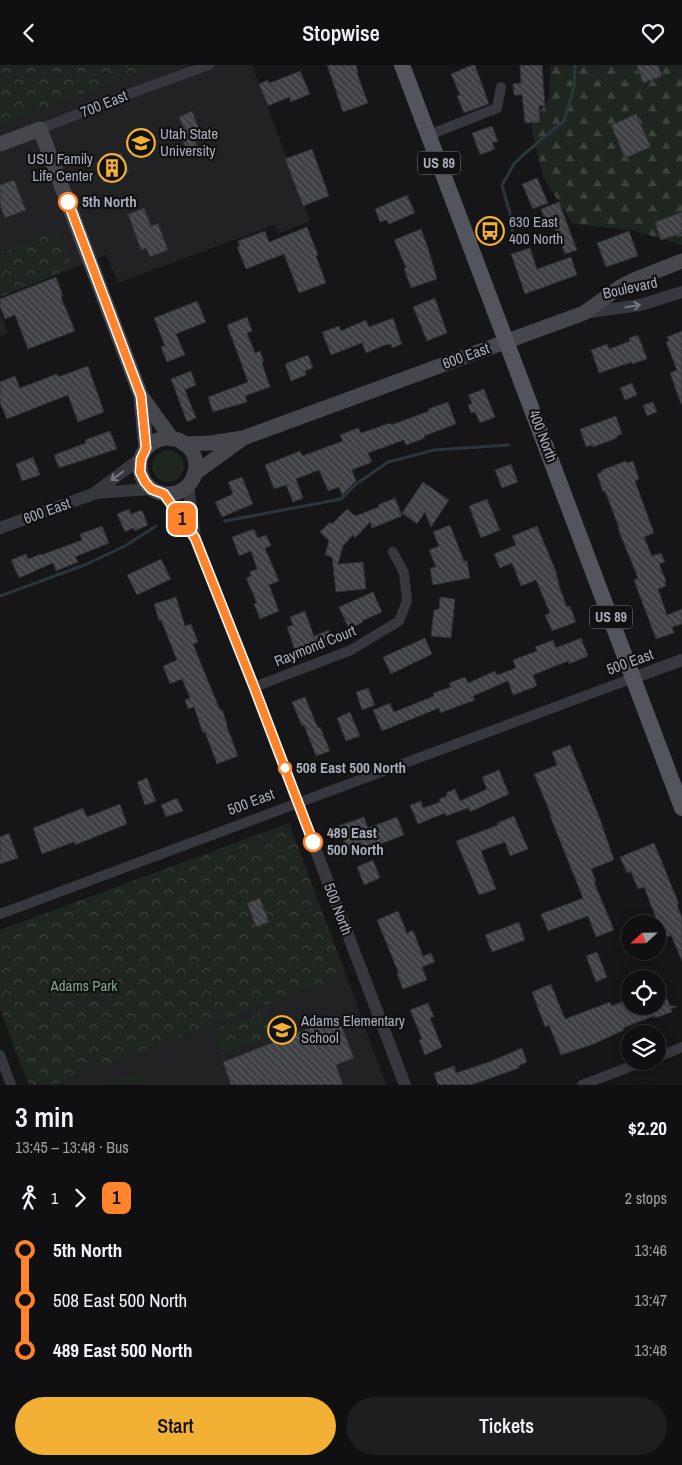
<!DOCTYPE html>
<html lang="en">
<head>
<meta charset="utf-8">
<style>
	:root { --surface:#101012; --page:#1e1e20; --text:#f1f3f6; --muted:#9c9d9f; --line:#303032; --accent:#f2b134 }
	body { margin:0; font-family:"Archivo Narrow",sans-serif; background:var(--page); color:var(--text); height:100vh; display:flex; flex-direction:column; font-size:19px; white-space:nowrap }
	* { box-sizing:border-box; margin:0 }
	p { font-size:16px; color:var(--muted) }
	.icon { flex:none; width:28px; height:28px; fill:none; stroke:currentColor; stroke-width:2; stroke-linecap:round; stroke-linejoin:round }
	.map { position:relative; height:1020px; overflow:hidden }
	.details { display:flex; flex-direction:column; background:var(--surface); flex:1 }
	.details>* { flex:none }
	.badge { padding:0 10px; border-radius:8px; font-size:18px; line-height:32px }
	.needle { width:32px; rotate:248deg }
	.buttons { position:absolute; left:621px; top:850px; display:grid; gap:10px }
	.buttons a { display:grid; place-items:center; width:45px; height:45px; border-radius:50%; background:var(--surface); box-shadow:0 2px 12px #0003,0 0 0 1px var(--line); font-size:25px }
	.map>.badge { position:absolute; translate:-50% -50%; box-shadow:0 0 0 2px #fff }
	.legs { display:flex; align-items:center; gap:8px; height:55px; padding:0 15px; font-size:16px }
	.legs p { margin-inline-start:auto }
	.summary { display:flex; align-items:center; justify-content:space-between; height:85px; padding:0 15px }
	h1 { font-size:28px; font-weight:600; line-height:38px }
	.button { display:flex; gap:10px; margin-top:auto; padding:10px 15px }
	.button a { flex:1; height:58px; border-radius:30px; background:var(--accent); color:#111; font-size:20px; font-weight:600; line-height:58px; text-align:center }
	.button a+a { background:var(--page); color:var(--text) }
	ul { padding:0 15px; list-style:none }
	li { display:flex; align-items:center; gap:18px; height:50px; font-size:19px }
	li i { display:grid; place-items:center; width:8px; height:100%; margin:0 6px; background:currentColor }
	li i::after { content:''; width:12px; height:12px; margin:-6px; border:4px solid; border-radius:50%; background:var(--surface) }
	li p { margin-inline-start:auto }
	li:first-child i { background:linear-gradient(#0000 50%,currentColor 0) }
	li:last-child i { background:linear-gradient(currentColor 50%,#0000 0) }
	header { display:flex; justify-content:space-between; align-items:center; height:65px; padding:0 15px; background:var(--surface); font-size:22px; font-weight:600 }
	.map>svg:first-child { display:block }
	.built { fill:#222225 }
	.grass { fill:#1e261f }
	.forest { fill:url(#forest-firs) }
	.park { fill:url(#park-crowns) }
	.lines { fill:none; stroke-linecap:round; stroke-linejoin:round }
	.stream { stroke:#2c353c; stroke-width:3 }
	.building { fill:url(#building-back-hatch); stroke:#303034 }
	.minor { stroke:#37383d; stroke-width:10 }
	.tertiary { stroke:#37383d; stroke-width:12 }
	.secondary { stroke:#45474d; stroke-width:15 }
	.primary { stroke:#53555c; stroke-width:16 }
	.oneway { stroke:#757881 }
	.line-1-casing { stroke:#fff; stroke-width:11 }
	.line-1 { stroke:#ff842c; stroke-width:8 }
	.stop-1-dot { fill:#fff; stroke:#ff842c; stroke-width:2.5 }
	.labels { text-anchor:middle; stroke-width:4.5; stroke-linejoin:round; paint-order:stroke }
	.shield { fill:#111113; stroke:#7b7e86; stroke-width:1 }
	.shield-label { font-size:14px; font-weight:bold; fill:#a8adb8 }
	.street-label { font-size:15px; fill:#a8adb8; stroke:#111113 }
	.poi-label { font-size:15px; fill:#a8adb8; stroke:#111113; text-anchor:start }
	.stop-label { font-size:15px; font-weight:bold; fill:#a8adb8; stroke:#111113; text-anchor:start }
	.park-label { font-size:15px; fill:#7fa381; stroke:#111113 }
</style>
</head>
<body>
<header><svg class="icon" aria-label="back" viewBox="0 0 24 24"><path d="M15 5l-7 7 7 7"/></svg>Stopwise<svg class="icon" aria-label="heart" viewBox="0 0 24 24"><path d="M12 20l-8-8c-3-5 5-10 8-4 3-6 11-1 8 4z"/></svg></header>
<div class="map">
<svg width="682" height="1020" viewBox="0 0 682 1020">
	<defs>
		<pattern id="forest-firs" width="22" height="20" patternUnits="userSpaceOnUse" patternTransform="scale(1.25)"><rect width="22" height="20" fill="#1e261f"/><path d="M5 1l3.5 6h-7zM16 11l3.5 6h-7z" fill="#3c433d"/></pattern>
		<pattern id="park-crowns" width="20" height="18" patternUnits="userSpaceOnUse" patternTransform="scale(1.25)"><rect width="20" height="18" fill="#1e261f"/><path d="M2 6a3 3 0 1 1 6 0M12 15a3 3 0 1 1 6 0" fill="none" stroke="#3c433d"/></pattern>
		<pattern id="building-back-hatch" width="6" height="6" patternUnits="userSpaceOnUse" patternTransform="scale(1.25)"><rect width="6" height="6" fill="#404145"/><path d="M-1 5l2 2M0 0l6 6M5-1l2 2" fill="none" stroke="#595a5e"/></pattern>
	</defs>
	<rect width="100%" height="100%" fill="#161618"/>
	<!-- built -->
	<path class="built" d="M0,0H252L310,156L278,169L274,160L118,218L106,190L0,232Z
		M0,247L8,268L0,271Z
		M346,910L386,1020H51Z"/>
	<!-- grass -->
	<path class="grass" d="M152 401a16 16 0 1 1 32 0a16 16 0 1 1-32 0Z
		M141,1005L146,1020H101Z"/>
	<!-- forest -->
	<path class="forest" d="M551,0H682V180L632,165L573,159L543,112L531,61L549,33Z"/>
	<!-- park -->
	<path class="park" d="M0,0H157L0,60Z
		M58,166L72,203L0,232V188Z
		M289,758L346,910L51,1020H29L0,945V865Z
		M266,946L271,965L269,971L228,987L221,984L214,964Z"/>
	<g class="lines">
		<!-- stream -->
		<path class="stream" d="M513,171L511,152L502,120L514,99L523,90L564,56L574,22L575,0
			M225,456L341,434L356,419L388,397L434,385L509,380
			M0,531L87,499L125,481L156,461"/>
	</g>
	<!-- building -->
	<path class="building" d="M327,0H356L358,8H357L368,38L343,47Z
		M472,0H475L489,39L464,48L457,31L460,30L451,9Z
		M520,0H542L545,41H539L540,57L525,58L522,30H514L513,19L521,18Z
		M637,0H658L662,11L643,18Z
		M300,6L310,29L291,37L289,32L268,41L259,19L268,15L269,18L275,16Z
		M192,46L202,71L195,75L198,82L187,86L178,65L183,62L179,52Z
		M636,49L651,82L625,93L611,60Z
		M492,61L498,76L492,78L495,84L480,90L472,68Z
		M312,84L329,131L303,141L285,94Z
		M121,88L129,107L104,118L96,98Z
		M537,113L548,138L533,144L522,119Z
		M14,115L26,145L5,153L0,140V120Z
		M407,130L415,148L389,159L387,155L380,157L375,144Z
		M559,137L577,185L565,189L553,159L548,162L541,144Z
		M144,143L151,161L158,158L168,185L150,192L146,183L141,185L128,149Z
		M682,147V168L661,175L655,157Z
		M307,162L318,190L316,191L326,218L299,228L284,189L246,204L237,182L240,181L238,176L265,166L269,177Z
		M421,164L429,186L437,214L411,223L404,204L406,203L394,175Z
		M629,166L638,191L606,202L597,178Z
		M530,183L537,204L571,192L577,210L525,229L511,189Z
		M56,212L63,231L61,232L75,266L28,284L15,250L5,254L0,242V234Z
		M435,233L447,268L427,276L413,242Z
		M197,236L206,257L176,269L185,290L167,297L161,282L165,281L154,253Z
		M247,252L252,266L247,268L255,288L260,286L264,297L262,298L270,322L245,331L247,337L213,347L208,332L248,317L227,260Z
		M393,253L402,279L392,283L391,279L385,280L366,288L362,278L331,290L322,267L339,261L341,266L366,255L369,262Z
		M682,266V339H681L670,308L677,305L666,277L669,276L667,272Z
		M638,270L647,294L632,299V297L599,308L591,285L607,279L609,284L630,276L629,273Z
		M308,290L313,303L305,306L306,310L291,316L285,299Z
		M88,301L104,347L78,357L68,330L7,354L0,338V317L15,311L20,323L57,309L58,312Z
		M191,306L196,320L185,325L196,353L187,357L171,314Z
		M632,318L637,330L625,335L620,323Z
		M484,324L495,352L480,358L475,347L471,348L468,340L472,338L468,330Z
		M448,337L456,359L424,371L425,373L406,380L404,375L368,388L372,397L352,405L356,416L342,430L339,422L328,426L319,405L296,414L303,433L293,437L286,420L274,424L265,400L300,386L302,391L343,376L340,370L358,363L361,368L390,358L391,360L429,346L428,344Z
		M653,337L657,347L647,351L643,340Z
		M616,351L622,369L617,371V373L593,382L592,380L586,382L580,364Z
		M110,366L117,384L59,403L54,390L86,378L85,375Z
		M33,392L40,410L22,416L16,399Z
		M626,396L627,398L633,396L639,414L635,416L654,468L644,472L652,491L661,488L665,497L659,499L666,516L665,517L666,521L658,524L667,550L682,544V559L672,562L674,568L656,574L634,515L638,513L618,464L619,463L605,426L603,427L597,409L602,407V405Z
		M511,399L518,417L502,423L495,405Z
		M242,412L253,439L222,452L215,437L233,429L228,417Z
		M423,417L449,435L431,462L425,447L417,459L402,448Z
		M395,433L402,451L372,463L370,457L355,473L353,470L343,481L338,499L363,497L366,524L336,527L332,492L325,490L329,476L320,467L330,457L332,459L347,444L355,451L379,442L378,440Z
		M487,434L500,465L481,473L469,441Z
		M129,444L131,449L142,445L148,460L135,466L133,463L125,467L117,449Z
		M450,460L464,496H467L470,513L433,520L430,503L436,502L429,485L439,481L433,467Z
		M102,461L109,478L75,492L78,497L56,506L53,498L19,513L11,495L26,489L28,494L41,489V490L82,475L80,469Z
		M537,461L557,509L556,510L559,518H558L567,542L570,541L576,557L552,566L545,550L550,548L536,515L521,521L512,498L500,503L494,489L516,480L512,471Z
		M254,464L258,473L266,470L271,481L265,483L279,516L269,520L279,546L260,554L254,539L257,538L246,513L251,511L249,507L257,504L251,486L239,491L232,472Z
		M161,494L171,514L137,530L127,510Z
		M373,527L382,547L362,556L363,557L349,564L339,542Z
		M176,532L185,561L191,559L198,577L193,579L220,645L222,644L227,659H226L238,691L217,699L205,667L203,668L194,642L188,644L185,635L190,633L182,614L170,619L163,601L177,595L161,555L159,556L154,539Z
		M440,532L455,534L451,573L431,571L434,545L439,544Z
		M305,546L314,571L329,565L333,578L297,591L287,562L293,560L290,552Z
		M425,573L432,589L391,609L383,592Z
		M581,573L588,591L569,599L568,596L533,610L537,621L513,630L508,616L473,631L475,635L440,648L439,643L382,666L373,645L390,638L394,647L434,631L433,628L451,622L449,618L465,612L468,618L495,606L497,610L516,603L513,595L537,586L535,582L553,575L556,583Z
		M368,623L375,640L362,645L356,627Z
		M305,632L318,663L320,662L330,686L316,691L304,660L302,661L292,637Z
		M350,647L360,671L346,676L337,653Z
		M570,680L600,754L614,795L591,804L596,816L594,817L614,865L596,872L588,851L548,866L541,849L583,833L550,751L551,750L534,709L557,700L552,687Z
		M499,705L509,729L470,747L468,743L446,751L445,748L418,759L410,740L421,736L423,743L440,737L439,734L447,731L446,728L455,724L460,736L487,724L482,712Z
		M147,713L156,736L145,740L137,717Z
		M177,733L183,746L166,752L161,740Z
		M120,739L127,759L75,780L74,777L42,789L33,763L83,743L87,752Z
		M514,751L528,784L510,791L505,777L481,786L496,824L479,830L456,776L498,760L497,758Z
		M364,752L368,763L397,752L404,770L363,786L361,781L348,786L338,761Z
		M9,768L18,793L0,799V772Z
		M654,778L679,839L677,840L682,852V896L671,870L664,874L644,822L638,824L631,807L627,808L620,792Z
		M373,795L380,813L364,820L357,802Z
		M260,833L269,857L256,862L247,838Z
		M398,846L407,868L413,865L423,891L431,888L435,897L422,902L427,915L403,924L397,909H399L377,855Z
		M519,857L525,875L492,887L485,870Z
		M597,887L607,912L596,917L586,891Z
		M658,912L670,941H677L671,944L672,947L655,953L654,951L623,963L624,965L594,979L561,990L549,960L545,962L532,927L551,919L565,954L610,937L611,941L630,934V941H658Z
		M428,938L434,952L430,953L442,982L425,990L419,975L422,974L410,945Z
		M338,952L354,993L336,1000L343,1020H231L223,997Z
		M522,983L527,997L518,1001L519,1003L471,1020H438L434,1008L454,1001L456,1008L489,997Z"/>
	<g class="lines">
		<!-- minor -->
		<path class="minor" d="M40,64L134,27L209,0
			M429,70L497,43L501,22
			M254,622L351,585L399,556L407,536L404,508L393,487
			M0,849L633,613
			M0,990L11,1020
			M658,992L682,982
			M582,1020L645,996"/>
		<!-- tertiary -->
		<path class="tertiary" d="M584,248L640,240L682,227
			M188,420L195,473L254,622L405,1020
			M96,428L151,424
			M164,429L194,471
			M0,463L93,429L141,393
			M633,613L682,595"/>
		<!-- secondary -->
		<path class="secondary" d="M0,79L40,64L141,331L146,383
			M141,331L172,374
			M140 401a28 28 0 1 1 56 0a28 28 0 1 1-56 0Z
			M184,379L211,378L243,373L584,248L620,222L636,214L682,196
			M194,409L242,374"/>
		<!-- primary -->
		<path class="primary" d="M402,0L682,743"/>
	</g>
	<!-- one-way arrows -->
	<defs><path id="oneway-shaft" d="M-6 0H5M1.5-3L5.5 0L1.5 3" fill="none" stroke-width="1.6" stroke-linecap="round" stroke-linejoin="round" transform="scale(1.25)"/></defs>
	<g class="oneway">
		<use href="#oneway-shaft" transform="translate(633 241) rotate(-9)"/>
		<use href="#oneway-shaft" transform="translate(117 411) rotate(144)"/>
	</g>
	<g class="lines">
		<defs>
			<path id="line-1" d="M68,137L141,331L146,383L141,394L140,407L145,417L151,424L164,429L195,473L254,622L313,777"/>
		</defs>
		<!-- line-1 casing -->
		<use href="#line-1" class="line-1-casing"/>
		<!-- line-1 -->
		<use href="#line-1" class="line-1"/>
	</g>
	<!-- icons -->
	<defs>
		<symbol id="university-ring" viewBox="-11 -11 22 22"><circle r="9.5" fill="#111113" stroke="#f2b134" stroke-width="1.5"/><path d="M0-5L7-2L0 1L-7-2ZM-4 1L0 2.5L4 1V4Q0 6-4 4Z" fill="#f2b134"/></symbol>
		<symbol id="building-ring" viewBox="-11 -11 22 22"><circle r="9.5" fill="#111113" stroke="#f2b134" stroke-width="1.5"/><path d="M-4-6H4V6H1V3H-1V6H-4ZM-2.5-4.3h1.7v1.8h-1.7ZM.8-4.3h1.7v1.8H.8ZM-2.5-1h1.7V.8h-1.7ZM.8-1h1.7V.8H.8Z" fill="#f2b134"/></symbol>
		<symbol id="bus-ring" viewBox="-11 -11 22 22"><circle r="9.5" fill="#111113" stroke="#f2b134" stroke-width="1.5"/><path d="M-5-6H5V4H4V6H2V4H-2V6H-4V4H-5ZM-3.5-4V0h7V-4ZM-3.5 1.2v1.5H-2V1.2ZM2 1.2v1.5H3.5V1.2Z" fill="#f2b134"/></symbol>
		<symbol id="school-ring" viewBox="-11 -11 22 22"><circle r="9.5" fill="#111113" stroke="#f2b134" stroke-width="1.5"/><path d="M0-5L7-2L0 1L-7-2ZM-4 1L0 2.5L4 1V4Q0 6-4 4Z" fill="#f2b134"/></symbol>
	</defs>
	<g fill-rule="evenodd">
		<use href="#university-ring" x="125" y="62" width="32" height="32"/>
		<use href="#building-ring" x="96" y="87" width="32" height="32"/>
		<use href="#bus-ring" x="474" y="150" width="32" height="32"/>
		<use href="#school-ring" x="266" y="949" width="32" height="32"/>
	</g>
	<!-- markers -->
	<g class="stop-1-dot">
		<circle cx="68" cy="137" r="9"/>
		<circle cx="285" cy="703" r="6"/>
		<circle cx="313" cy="777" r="9"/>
	</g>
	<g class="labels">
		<!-- shield labels -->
		<g class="shield">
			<rect x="418" y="86.5" width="42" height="23" rx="4"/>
			<rect x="590" y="540.5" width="42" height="23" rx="4"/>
		</g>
		<g class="shield-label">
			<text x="439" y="103">US 89</text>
			<text x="611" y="557">US 89</text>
		</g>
		<!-- street labels -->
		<g class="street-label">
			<text transform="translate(104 39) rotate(-22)" y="5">700 East</text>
			<text transform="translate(630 223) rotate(-12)" y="5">Boulevard</text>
			<text transform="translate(466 291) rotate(-20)" y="5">600 East</text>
			<text transform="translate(543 371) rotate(69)" y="5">400 North</text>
			<text transform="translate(47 446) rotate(-20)" y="5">600 East</text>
			<text transform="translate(315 581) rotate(-22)" y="5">Raymond Court</text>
			<text transform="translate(630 597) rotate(-20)" y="5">500 East</text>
			<text transform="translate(251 737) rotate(-21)" y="5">500 East</text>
			<text transform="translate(338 844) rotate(69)" y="5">500 North</text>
		</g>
		<!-- poi labels -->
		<g class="poi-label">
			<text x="160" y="74">Utah State<tspan x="160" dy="17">University</tspan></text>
			<text x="93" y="99" text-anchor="end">USU Family<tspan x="93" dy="17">Life Center</tspan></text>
			<text x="509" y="162">630 East<tspan x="509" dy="17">400 North</tspan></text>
			<text x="301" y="961">Adams Elementary<tspan x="301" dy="17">School</tspan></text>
		</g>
		<!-- stop labels -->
		<g class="stop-label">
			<text x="82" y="142">5th North</text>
			<text x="296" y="708">508 East 500 North</text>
			<text x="327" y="773">489 East<tspan x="327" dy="17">500 North</tspan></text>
		</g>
		<!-- park labels -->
		<g class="park-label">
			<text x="84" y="926">Adams Park</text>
		</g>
	</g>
</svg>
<div class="buttons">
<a><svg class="needle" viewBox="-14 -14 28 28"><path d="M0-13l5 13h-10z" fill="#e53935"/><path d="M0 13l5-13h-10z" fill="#9c9d9f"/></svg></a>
<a><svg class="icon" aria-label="locate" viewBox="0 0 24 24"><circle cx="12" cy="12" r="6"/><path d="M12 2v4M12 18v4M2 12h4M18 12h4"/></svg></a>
<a><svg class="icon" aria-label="layers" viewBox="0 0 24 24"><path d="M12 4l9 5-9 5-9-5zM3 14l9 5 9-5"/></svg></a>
</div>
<b class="badge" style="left:182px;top:454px;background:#ff842c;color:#111">1</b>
</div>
<section class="details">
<div class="summary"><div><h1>3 min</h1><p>13:45 – 13:48 · Bus</p></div><b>$2.20</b></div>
<div class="legs"><svg class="icon" aria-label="walk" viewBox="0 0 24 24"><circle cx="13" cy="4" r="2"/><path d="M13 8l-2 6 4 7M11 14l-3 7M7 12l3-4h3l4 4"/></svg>1<svg class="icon" aria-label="forward" viewBox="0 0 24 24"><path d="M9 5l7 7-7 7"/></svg><b class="badge" style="background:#ff842c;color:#111">1</b><p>2 stops</p></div>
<ul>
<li><i style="color:#ff842c"></i><b>5th North</b><p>13:46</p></li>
<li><i style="color:#ff842c"></i><span>508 East 500 North</span><p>13:47</p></li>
<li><i style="color:#ff842c"></i><b>489 East 500 North</b><p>13:48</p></li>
</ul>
<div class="button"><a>Start</a><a>Tickets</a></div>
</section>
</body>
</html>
